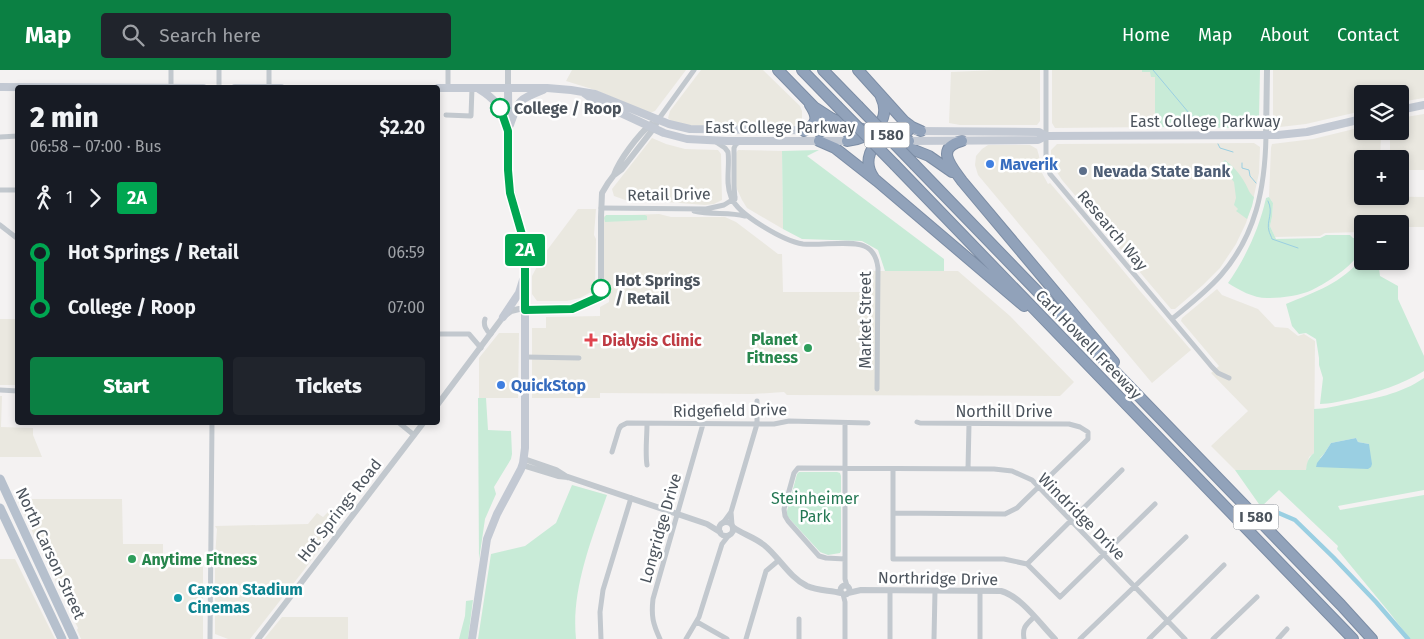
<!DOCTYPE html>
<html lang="en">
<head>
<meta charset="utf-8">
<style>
	:root { --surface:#171b24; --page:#20242c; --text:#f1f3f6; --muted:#9ea1a6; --accent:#0b8043 }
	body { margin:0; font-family:"Fira Sans",sans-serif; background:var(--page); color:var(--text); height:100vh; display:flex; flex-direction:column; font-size:19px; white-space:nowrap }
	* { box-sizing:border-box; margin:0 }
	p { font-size:16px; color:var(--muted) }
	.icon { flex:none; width:28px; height:28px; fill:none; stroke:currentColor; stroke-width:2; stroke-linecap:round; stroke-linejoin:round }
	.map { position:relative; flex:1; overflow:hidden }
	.panel { position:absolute; left:15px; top:15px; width:425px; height:340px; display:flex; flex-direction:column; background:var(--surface); border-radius:5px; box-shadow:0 2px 8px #0003 }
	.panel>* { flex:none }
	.badge { padding:0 10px; border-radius:4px; font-size:18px; line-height:32px }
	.tools { position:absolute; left:1354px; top:15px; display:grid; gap:10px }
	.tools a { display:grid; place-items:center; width:55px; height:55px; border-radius:5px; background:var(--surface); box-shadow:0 2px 8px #0003; font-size:25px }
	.map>.badge { position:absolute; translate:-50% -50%; box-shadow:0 0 0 2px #fff }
	.legs { display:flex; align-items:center; gap:8px; height:55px; padding:0 15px; font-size:16px }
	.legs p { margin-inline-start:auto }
	.summary { display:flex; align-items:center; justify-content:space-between; height:85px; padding:0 15px }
	h1 { font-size:28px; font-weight:800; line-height:38px }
	.button { display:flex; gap:10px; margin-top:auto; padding:10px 15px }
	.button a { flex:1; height:58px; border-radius:5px; background:var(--accent); color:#fff; font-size:20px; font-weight:800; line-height:58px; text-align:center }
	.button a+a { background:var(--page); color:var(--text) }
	ul { padding:0 15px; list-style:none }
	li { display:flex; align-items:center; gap:18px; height:55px; font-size:19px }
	li i { display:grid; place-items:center; width:8px; height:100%; margin:0 6px; background:currentColor }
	li i::after { content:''; width:12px; height:12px; margin:-6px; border:4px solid; border-radius:50%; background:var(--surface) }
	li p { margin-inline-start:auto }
	li:first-child i { background:linear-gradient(#0000 50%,currentColor 0) }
	li:last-child i { background:linear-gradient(currentColor 50%,#0000 0) }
	header { display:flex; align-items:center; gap:30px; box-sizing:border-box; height:70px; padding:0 25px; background:var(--accent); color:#fff }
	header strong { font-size:24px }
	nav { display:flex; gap:28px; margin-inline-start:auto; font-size:18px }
	.search { width:350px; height:45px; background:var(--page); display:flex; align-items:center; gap:12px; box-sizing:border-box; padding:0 18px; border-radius:5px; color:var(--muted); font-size:19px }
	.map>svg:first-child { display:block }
	.commercial { fill:#eae8e0 }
	.green { fill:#c8ebd7; fill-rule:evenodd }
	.water { fill:#9acfe2 }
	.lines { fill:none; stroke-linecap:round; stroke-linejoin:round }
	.stream { stroke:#9acfe2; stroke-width:1 }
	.canal { stroke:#9acfe2; stroke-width:4.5 }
	.motorway-casing { stroke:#7c8da5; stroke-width:12 }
	.minor { stroke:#c2c8ce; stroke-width:5 }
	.tertiary { stroke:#c2c8ce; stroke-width:6 }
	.secondary { stroke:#c3c9d3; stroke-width:8 }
	.primary { stroke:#b6c0cd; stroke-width:9 }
	.motorway { stroke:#91a2ba; stroke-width:10 }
	.motorway-bridge-casing { stroke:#7c8da5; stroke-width:12; stroke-linecap:butt }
	.motorway-bridge { stroke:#91a2ba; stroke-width:10 }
	.line-1-casing { stroke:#fff; stroke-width:11 }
	.line-1 { stroke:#00a651; stroke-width:8 }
	.stop-1-dot { fill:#fff; stroke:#00a651; stroke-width:2.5 }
	.shop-dot { fill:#3f7fe0; stroke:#fff; stroke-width:2 }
	.service-dot { fill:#5c6f8a; stroke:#fff; stroke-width:2 }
	.health-dot { fill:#e0444e; stroke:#fff; stroke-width:2 }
	.leisure-dot { fill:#2e9e5b; stroke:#fff; stroke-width:2 }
	.culture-dot { fill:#0f9aa8; stroke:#fff; stroke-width:2 }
	.labels { text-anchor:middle; stroke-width:5; stroke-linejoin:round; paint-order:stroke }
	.shield { fill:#fff; stroke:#82878e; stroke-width:1 }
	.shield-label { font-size:15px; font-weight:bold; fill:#4c545d }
	.stop-label { font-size:16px; font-weight:bold; fill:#4c545d; stroke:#fff; text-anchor:start }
	.street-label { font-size:16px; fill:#4c545d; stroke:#fff }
	.shop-label { font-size:16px; font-weight:bold; fill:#366cbe; stroke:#fff; text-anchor:start }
	.service-label { font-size:16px; font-weight:bold; fill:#4e5e75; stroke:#fff; text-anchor:start }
	.leisure-label { font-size:16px; font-weight:bold; fill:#27864d; stroke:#fff; text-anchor:end }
	.health-label { font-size:16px; font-weight:bold; fill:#be3a42; stroke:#fff; text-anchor:start }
	.park-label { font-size:16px; fill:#247753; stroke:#fff }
	.culture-label { font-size:16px; font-weight:bold; fill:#0d838f; stroke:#fff; text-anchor:start }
</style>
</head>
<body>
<header>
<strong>Map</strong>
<div class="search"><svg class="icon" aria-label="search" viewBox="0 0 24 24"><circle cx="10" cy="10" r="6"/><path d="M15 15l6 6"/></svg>Search here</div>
<nav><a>Home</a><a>Map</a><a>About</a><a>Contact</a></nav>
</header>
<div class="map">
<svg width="1424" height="569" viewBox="0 0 1424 569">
	<rect width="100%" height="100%" fill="#f4f2f2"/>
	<!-- commercial -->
	<path class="commercial" d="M572,0H686L655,41L650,43L595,20L566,11Z
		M701,0H763L800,36L802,41V58L696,57L671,51L668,48L670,41Z
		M996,0H1040V51L1037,55H960L949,53L951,2Z
		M1052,0H1142V2H1151L1155,7V57L1055,58L1052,53Z
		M1273,0H1424V28L1400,32V24H1362V41L1306,54L1280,57L1276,54L1273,50Z
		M1424,44V100H1400V89H1390V68L1387,61H1400V48Z
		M1354,59L1356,64H1381L1380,89H1362V126L1424,127V157H1400V154H1362V162L1325,163L1320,166L1275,167L1270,156L1272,147L1273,133L1269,127L1271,78L1272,74L1313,69Z
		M652,68L666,74L685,79L718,80L721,84L722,130L714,134L705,135L654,131H628L614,126L612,119Z
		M1254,73L1260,77L1259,103L1252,135L1246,153L1236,174L1220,198L1203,215L1175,239H1171L1062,110L1051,93V80L1057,74Z
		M988,75H1030L1037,79L1039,86L1042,103L1048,114L1050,113L1073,140L1140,221L1191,280L1152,313L978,105L975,95L976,86L982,79Z
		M738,80L782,81L783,159L747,138L742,130L736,117V83Z
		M578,139H596L594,165L596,169L595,220L580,228L567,231H537L532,224V206L542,187Z
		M659,144L671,147H725L736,152L778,184H782L783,222H873V201H958L1010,246L1074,312L1060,326L787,325L784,322L752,324L600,323V328H532V258H546V247L600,246V237L609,232V221H603L604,146Z
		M1217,219L1222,225L1258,239L1275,257L1288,258L1298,266L1304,264L1315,271L1314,383L1309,387L1306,400H1235L1211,376L1248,341L1211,303L1219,296L1181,251L1182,248Z
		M0,249H17V315H0Z
		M499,263H519L518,328H479V288Z
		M0,326H2L1,357L33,358V365L42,387H0Z
		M17,429H122L123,474H163V497H203V569H81L77,560L78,558L74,550Z
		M328,442L340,450L304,500L250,569H228L215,564V486L217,459L215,456L308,454L317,443L323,447Z
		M0,489H15L55,569H0Z
		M282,547H348V569H264Z"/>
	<!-- green -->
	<path class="green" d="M1142,0H1260L1259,47L1258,53L1249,58L1155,57V7H1151L1150,2H1142Z
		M819,80L807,86L944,189V201H885L878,180L862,171L802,169L783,159L782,81Z
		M1225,90C1233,96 1241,105 1245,113C1248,118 1249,123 1254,127L1252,136L1247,149L1236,141L1238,139L1234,135L1236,128L1234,112L1226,102V96H1219Z
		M1269,127L1273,133L1272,147L1270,156L1276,169L1320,168L1326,165H1350L1353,168H1360C1373,185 1325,214 1312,220C1299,226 1281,228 1267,228C1253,228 1239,220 1228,213C1246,187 1259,159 1266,128Z
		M606,145H645L647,146V150L605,152L604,148Z
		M1362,188V191H1378L1380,206L1398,216V229L1424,286V301C1401,315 1377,322 1351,329C1341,331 1330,334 1320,334L1323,308L1319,295V288L1316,269L1306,263L1299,264L1292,256L1286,234C1315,222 1342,213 1362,188Z
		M1424,308V420L1338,436L1340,440L1424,425V569H1410L1389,542L1337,479L1338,476L1279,420L1261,437L1235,400H1306C1307,392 1308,388 1314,383V339C1325,339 1335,336 1346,334C1373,329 1401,324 1424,308ZM1356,368L1358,372L1369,374L1320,388L1324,384L1331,373Z
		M478,328H486L488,360L511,361L512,384L511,389L494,417L496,424L485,449L479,490Z
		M799,402H837L840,403L841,406V481L840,483L828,485L820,482L787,446V441L797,404Z
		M572,415L607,425C591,471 571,520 576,569H478L491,484L525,476L556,453Z
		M473,530L468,569H459L465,546L466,531Z"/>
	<!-- water -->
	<path class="water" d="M1356,368L1358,372L1369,374L1372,394L1371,397L1368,399L1316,397L1317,393L1324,384L1331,373Z"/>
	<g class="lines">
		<!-- stream -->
		<path class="stream" d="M1153,0L1189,43L1190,46L1199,47L1207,51L1208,58
			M1218,74L1220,78L1233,82
			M1242,93V98L1249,100L1250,106L1256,113
			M1268,131C1274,143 1266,151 1269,161C1269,162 1272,168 1272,169L1298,178"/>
		<!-- canal -->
		<path class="canal" d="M1274,441L1295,450L1333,487L1376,532L1408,569"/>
		<defs>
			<path id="motorway" d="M778,0L814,37L831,48L847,55L909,71
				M802,0L837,36
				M823,0L858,36
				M858,0L904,51L912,57L921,61
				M804,61C818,54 818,47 810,35
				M819,71L835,78L877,111L1024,236
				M847,71C869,69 893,52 881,27
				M962,71C934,78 952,97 962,111L1114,292
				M899,74L929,86L952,102
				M895,95L1353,569
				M915,95L1341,535L1372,569
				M874,108C862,92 871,72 888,64C894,61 902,61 908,61"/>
		</defs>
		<!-- motorway casing -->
		<use href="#motorway" class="motorway-casing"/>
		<!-- minor -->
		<path class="minor" d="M1046,0V91L1050,104L1212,297L1218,303L1229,308
			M171,17V0
			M269,17V0
			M219,18V0
			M448,18V0
			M446,45L471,46L472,18
			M658,50L694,0
			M0,67L18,66
			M716,72L725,78L728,82C730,96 725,113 731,127C738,145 784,171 803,174C820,176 851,170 864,176C874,180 877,189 878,198L877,319
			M0,120H18
			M735,129L734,116V78L736,74L741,71
			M601,138L706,139L724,135L732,130L735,127
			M694,141C711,145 729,142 745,146
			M0,155L18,169
			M485,249C483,255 486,261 491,264
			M1172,249C1189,235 1206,222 1221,205C1256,165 1265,118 1266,66
			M438,264H469L481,278
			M525,287L579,288
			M0,320L18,321
			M398,352L414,365
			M845,353V509L847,516
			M612,382L619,359L621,356L627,353L774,354L789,351L868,353
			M647,395C645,382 647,367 647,354
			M893,399V489H1004L1027,494L1060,527L1155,434
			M968,399L969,354
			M893,443L1005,444L1017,438L1022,433L1088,369V362L1080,357L1069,354L920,353L917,352
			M723,453L731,442
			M732,455L731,442L757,354V331
			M845,489L826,488L819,486L788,451L785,446L784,439L794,403L798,398L994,399L1012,401L1032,410L1185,569
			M1027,494L1122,400
			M980,521V569
			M843,524L845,532V569
			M697,552L727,569
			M210,569L212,352
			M601,569L600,542L603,520L631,428
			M660,569C653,554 651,546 653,529L703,354
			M686,569L699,547L722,474L729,465
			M746,569L766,501L779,490
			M799,569V549
			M890,569V520
			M934,569L935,521
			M1024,569C1022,557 1026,555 1034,547
			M1080,569L1186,467
			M1149,569L1224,495
			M1213,569L1257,527
			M1278,569L1287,559"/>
		<!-- tertiary -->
		<path class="tertiary" d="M508,0V18
			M1266,66L1267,0
			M614,105C619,90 638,65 651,54
			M438,334L503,247L511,241L519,239H572L601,226V147L602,123L608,113L614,105L622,99L654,58L658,50
			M524,389L556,400L567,407
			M522,395L558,406L568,407L707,454L720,462
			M719 459a7 7 0 1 1 14 0a7 7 0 1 1-14 0Z
			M733,457C742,464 754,467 764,475C779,487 789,507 807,516C818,521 830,520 841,523
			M840.5 520a4.5 4.5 0 1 1 9 0a4.5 4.5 0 1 1-9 0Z
			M848,523L861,520L1001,521C1022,527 1040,554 1055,569
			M258,569L424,352"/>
		<!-- secondary -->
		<path class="secondary" d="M0,17L203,18
			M235,18H281
			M438,18H547L571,20L595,24L669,54L690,59L860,61
			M479,19C497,30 499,36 506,55
			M584,23L595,31L664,63L687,69L727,71H851
			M1400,40L1424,35
			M510,55C519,29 518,30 543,20
			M917,61L1039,62L1046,66
			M905,71L1038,70L1046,66L1278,65L1307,62L1362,49
			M503,247L519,223L523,210
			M472,569L487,469L497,444L521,399L523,393L525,378V175L509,113L508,18"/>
		<!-- primary -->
		<path class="primary" d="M0,409L74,569
			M0,438L62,569"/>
		<!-- motorway -->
		<use href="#motorway" class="motorway"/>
		<defs>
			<path id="motorway-bridge" d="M837,36L895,95
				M858,36L915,95"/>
		</defs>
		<!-- motorway-bridge casing -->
		<use href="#motorway-bridge" class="motorway-bridge-casing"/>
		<!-- motorway-bridge -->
		<use href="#motorway-bridge" class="motorway-bridge"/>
	</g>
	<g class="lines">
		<defs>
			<path id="line-1" d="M500,38L508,61V100L510,123L525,175V240L572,239L601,226V219"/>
		</defs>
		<!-- line-1 casing -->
		<use href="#line-1" class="line-1-casing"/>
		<!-- line-1 -->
		<use href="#line-1" class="line-1"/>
	</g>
	<!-- markers -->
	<g class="stop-1-dot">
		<circle cx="500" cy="38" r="9"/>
		<circle cx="601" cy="219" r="9"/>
	</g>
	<g class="shop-dot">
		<circle cx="990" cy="94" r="5"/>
		<circle cx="501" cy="315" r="5"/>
	</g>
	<circle class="service-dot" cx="1083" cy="101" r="5"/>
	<path class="health-dot" d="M588.5 262.5h5v5h5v5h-5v5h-5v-5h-5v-5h5z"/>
	<g class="leisure-dot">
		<circle cx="808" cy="278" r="5"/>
		<circle cx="132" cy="489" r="5"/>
	</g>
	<circle class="culture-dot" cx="178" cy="528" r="5"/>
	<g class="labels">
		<!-- shield labels -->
		<g class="shield">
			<rect x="864.5" y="52.5" width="45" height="25" rx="4"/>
			<rect x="1233.5" y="434.5" width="45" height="25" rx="4"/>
		</g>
		<g class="shield-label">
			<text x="887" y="70">I 580</text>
			<text x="1256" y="452">I 580</text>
		</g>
		<!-- stop labels -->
		<g class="stop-label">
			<text x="514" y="44">College / Roop</text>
			<text x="615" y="216">Hot Springs<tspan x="615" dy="18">/ Retail</tspan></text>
		</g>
		<!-- street labels -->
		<g class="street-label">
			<text x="1205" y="57">East College Parkway</text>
			<text x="780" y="63">East College Parkway</text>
			<text transform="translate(669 124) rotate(-1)" y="6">Retail Drive</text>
			<text transform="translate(1113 160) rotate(50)" y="6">Research Way</text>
			<text transform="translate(865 250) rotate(-90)" y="6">Market Street</text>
			<text transform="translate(1089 274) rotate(46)" y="6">Carl Howell Freeway</text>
			<text transform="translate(730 340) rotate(-1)" y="6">Ridgefield Drive</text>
			<text x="1004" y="347">Northill Drive</text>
			<text transform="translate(339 440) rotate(-52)" y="6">Hot Springs Road</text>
			<text transform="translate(1082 446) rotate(45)" y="6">Windridge Drive</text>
			<text transform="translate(660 458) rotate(-74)" y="6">Longridge Drive</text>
			<text transform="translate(51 483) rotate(65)" y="6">North Carson Street</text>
			<text transform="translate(938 508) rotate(1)" y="6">Northridge Drive</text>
		</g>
		<!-- shop labels -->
		<g class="shop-label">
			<text x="1000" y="100">Maverik</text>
			<text x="511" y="321">QuickStop</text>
		</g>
		<!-- service labels -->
		<g class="service-label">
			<text x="1093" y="107">Nevada State Bank</text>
		</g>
		<!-- leisure labels -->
		<g class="leisure-label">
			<text x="798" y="275">Planet<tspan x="798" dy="18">Fitness</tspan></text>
			<text x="142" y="495" text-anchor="start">Anytime Fitness</text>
		</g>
		<!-- health labels -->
		<g class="health-label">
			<text x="602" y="276">Dialysis Clinic</text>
		</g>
		<!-- park labels -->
		<g class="park-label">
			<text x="815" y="434">Steinheimer<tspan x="815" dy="18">Park</tspan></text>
		</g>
		<!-- culture labels -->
		<g class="culture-label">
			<text x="188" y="525">Carson Stadium<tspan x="188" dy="18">Cinemas</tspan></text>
		</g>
	</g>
</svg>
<div class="tools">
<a><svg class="icon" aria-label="layers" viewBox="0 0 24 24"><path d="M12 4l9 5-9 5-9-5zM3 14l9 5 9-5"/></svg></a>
<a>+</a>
<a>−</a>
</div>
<b class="badge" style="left:525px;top:180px;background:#00a651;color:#fff">2A</b>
<section class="panel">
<div class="summary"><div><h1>2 min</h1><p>06:58 – 07:00 · Bus</p></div><b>$2.20</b></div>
<div class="legs"><svg class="icon" aria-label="walk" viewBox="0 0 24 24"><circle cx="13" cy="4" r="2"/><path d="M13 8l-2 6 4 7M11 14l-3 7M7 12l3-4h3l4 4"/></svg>1<svg class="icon" aria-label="forward" viewBox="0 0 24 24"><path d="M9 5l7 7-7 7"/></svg><b class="badge" style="background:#00a651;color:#fff">2A</b></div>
<ul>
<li><i style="color:#00a651"></i><b>Hot Springs / Retail</b><p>06:59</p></li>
<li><i style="color:#00a651"></i><b>College / Roop</b><p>07:00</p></li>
</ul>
<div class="button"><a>Start</a><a>Tickets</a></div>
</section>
</div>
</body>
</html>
